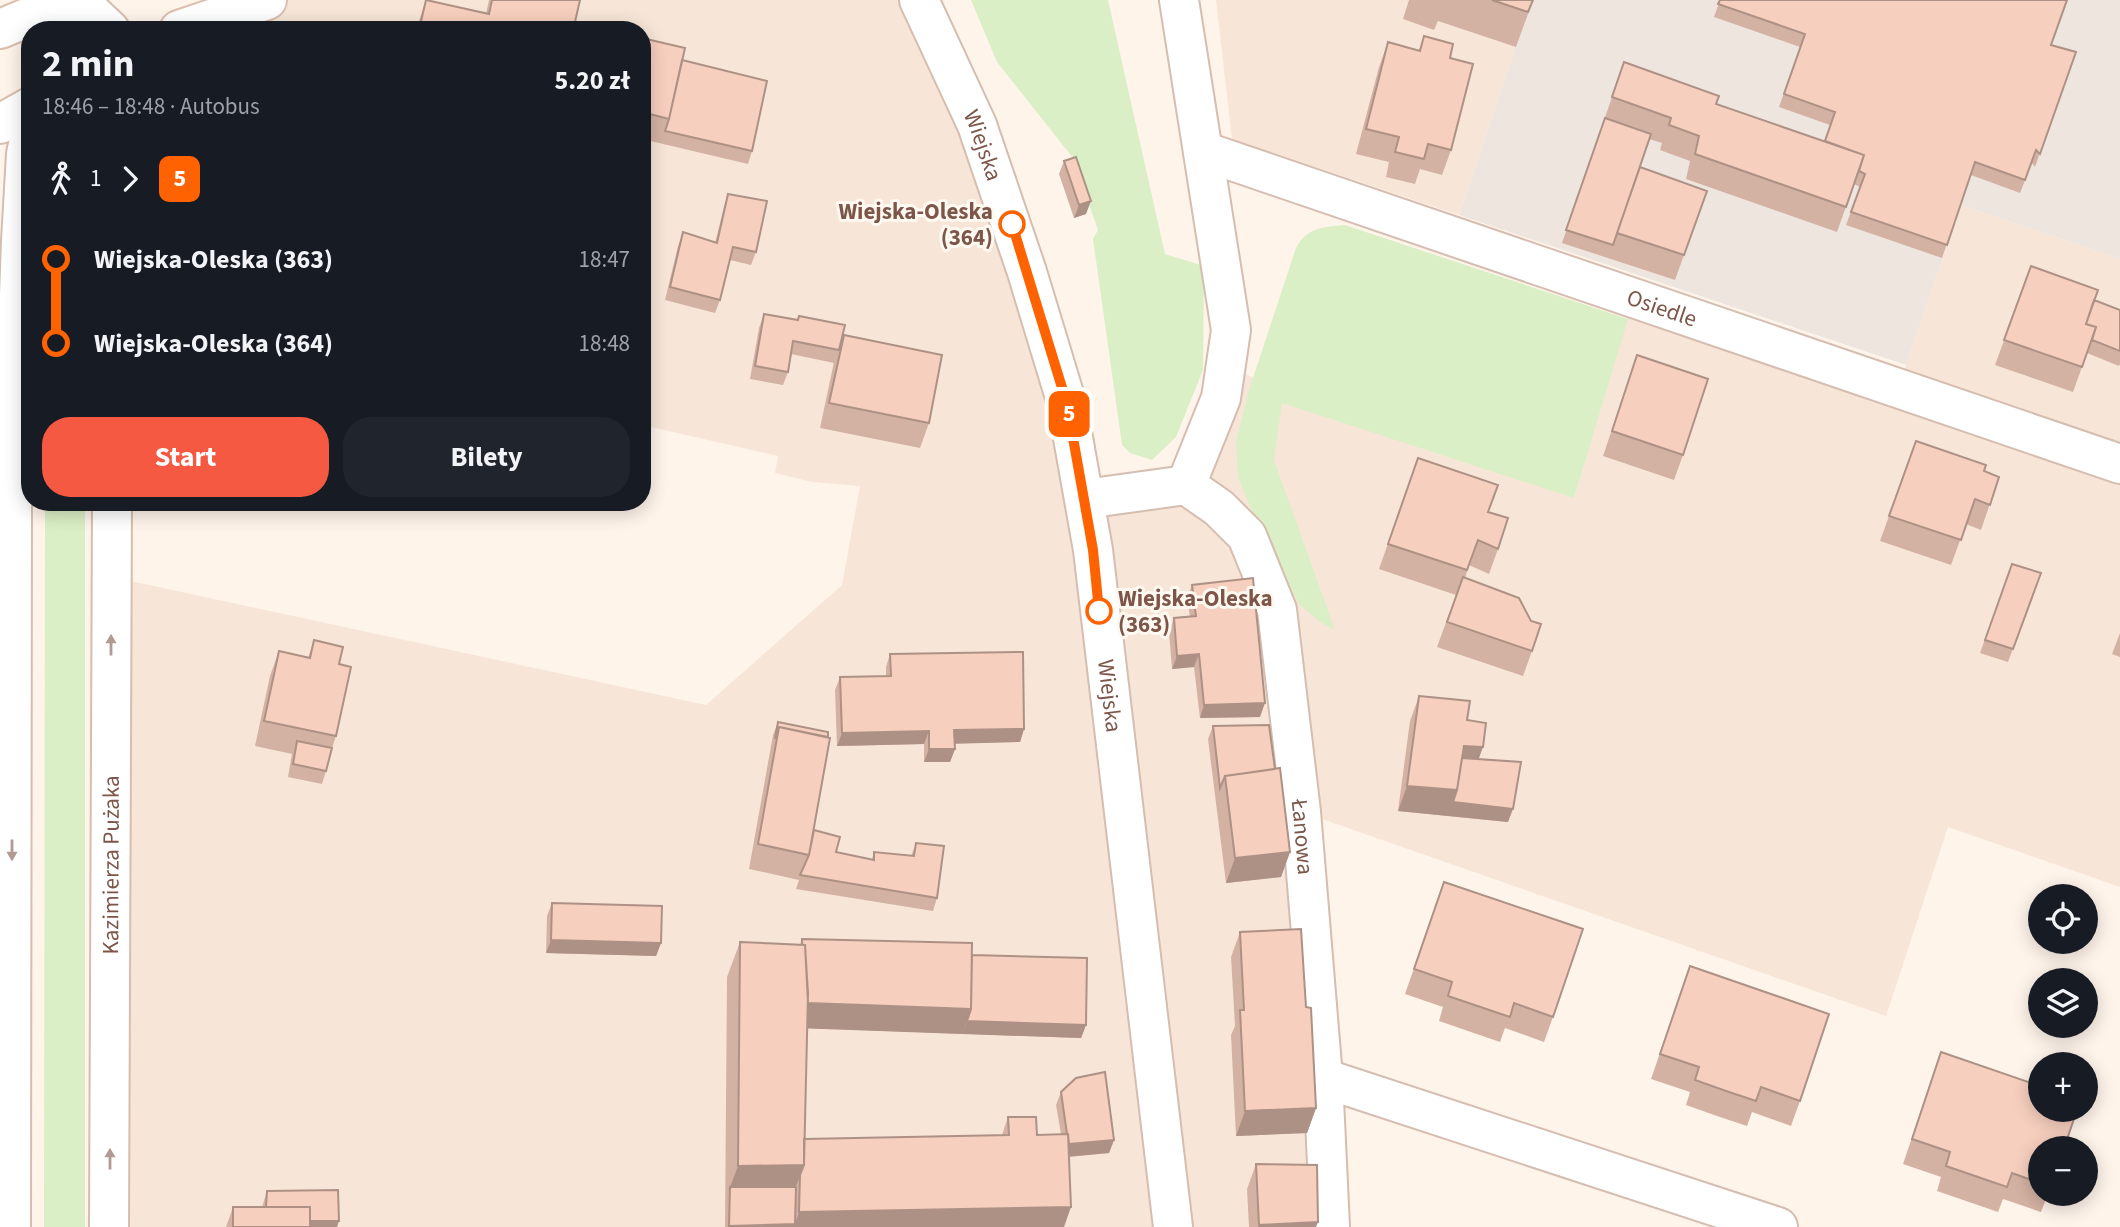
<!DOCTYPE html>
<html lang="pl">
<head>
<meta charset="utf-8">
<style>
	:root { --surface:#171b24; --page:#20242c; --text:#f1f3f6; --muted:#9ea1a6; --accent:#f55942 }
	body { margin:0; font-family:"Source Sans 3",sans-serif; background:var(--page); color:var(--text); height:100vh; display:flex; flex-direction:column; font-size:26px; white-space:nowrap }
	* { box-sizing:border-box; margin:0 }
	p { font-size:23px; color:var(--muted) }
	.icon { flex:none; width:38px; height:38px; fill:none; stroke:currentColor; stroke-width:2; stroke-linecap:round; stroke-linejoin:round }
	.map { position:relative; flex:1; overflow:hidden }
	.side { position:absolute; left:21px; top:21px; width:630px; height:490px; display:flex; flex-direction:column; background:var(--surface); border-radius:28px; box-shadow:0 4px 18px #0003 }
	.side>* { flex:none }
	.badge { padding:0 14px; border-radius:10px; font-size:24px; line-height:46px }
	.fabs { position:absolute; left:2028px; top:884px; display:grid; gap:14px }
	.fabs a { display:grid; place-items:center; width:70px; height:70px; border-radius:50%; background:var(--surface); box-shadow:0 4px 18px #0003; font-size:35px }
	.map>.badge { position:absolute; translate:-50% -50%; box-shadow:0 0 0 4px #fff }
	.legs { display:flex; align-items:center; gap:10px; height:77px; padding:0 21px; font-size:23px }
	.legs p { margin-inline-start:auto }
	.head { display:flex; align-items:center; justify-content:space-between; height:119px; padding:0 21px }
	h1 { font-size:38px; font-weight:700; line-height:52px }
	.action { display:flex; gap:14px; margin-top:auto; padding:14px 21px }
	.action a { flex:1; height:80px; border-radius:28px; background:var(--accent); color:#fff; font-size:28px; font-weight:700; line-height:80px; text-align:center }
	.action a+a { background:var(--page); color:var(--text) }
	ul { padding:0 21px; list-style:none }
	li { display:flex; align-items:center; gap:24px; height:84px; font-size:26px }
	li i { display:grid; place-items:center; width:10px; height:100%; margin:0 9px; background:currentColor }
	li i::after { content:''; width:18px; height:18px; margin:-9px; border:5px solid; border-radius:50%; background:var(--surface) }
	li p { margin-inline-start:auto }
	li:first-child i { background:linear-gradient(#0000 50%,currentColor 0) }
	li:last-child i { background:linear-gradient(currentColor 50%,#0000 0) }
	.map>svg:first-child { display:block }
	.residential { fill:#f7e6d7 }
	.industrial { fill:#eee5df }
	.green { fill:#daefc5 }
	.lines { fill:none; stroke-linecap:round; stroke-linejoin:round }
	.minor-casing { stroke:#d5bdb0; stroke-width:42 }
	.tertiary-casing { stroke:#d5bdb0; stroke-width:42 }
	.secondary-casing { stroke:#dbbeaf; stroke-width:42 }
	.minor { stroke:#fff; stroke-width:38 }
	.tertiary { stroke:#fff; stroke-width:38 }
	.secondary { stroke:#fff; stroke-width:38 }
	.wall { fill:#d4b2a3 }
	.shaded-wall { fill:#ad9185 }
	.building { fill:#f7cfbe; stroke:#ad9185; stroke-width:2 }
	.oneway { fill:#b29a92 }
	.line-1-casing { stroke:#fff; stroke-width:16 }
	.line-1 { stroke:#ff6200; stroke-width:10 }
	.stop-1-dot { fill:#fff; stroke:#ff6200; stroke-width:3.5 }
	.labels { text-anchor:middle; stroke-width:6; stroke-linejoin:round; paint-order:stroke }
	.street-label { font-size:23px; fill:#7e5649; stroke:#fff9f2 }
	.stop-label { font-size:23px; font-weight:bold; fill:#7e5649; stroke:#fff9f2; text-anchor:end }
</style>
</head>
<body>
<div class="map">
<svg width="2120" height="1227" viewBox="0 0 2120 1227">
	<rect width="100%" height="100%" fill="#fff4ea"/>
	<!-- residential -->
	<path class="residential" d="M267,0H919L1085,499L1186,485L1226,367L1574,498L1633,298L1898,388L1961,205L2120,259V887L1948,827L1886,1016L1302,812L1330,1227H109L112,577L706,705L842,585L860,486L812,482L775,473L778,456L642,425V30H199Z
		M1216,0H1531L1459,215L1232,139Z"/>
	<!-- industrial -->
	<path class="industrial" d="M1531,0H2120V259L1961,205L1906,365L1459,215Z"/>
	<!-- green -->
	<path class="green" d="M971,0H1108L1165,254L1204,266L1203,370L1176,437L1152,460L1130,453L1122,445L1093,239L1098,230L1073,158L997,62Z
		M1345,225L1628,319L1574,498L1282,403L1274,460L1335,630L1320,622L1300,605L1268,548L1238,477L1236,441L1249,390L1296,248C1307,227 1324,227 1345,225Z
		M45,502H85V1227H44Z"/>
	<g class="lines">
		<defs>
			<g id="minor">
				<path id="s1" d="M1203,151L2120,464"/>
				<path id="s2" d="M1186,485L1219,508L1247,536L1277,610L1301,812L1323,1078L1330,1227"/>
				<path d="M1085,499L1186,485L1221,398L1231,330L1179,0"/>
				<path d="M1323,1078L1778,1227"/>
			</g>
			<g id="tertiary">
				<path id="s3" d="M919,0L977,125L1027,272L1067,404L1093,550L1173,1227"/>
				<path d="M56,30L68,1L94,15L110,30"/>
				<path d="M11,1227L12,487L21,241L26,154L30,134"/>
				<path id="s4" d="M109,1227L112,502"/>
			</g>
			<path id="secondary" d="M0,29L70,0
				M179,30L267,0
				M0,124L30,107"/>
		</defs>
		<!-- minor casing -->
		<use href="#minor" class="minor-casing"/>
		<!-- tertiary casing -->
		<use href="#tertiary" class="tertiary-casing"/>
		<!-- secondary casing -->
		<use href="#secondary" class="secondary-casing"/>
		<!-- minor -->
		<use href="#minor" class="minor"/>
		<!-- tertiary -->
		<use href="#tertiary" class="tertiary"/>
		<!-- secondary -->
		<use href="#secondary" class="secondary"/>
	</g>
	<!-- wall -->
	<path class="wall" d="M426,0L486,14L489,0H580L575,22L607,30H416Z
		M1409,0H1533L1516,47L1438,21L1434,30L1403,19Z
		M1720,0L2051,45L2076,52L2035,167L2032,163L2020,193L1971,175L1942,258L1846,225L1860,187L1854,184L1837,232L1686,179L1690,161L1660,150L1662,143L1649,139L1632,189L1707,191L1675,280L1562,243L1624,62L1716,104L1825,141L1830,125L1779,107L1800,47L1714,17Z
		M1424,36L1450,58L1451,150L1442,175L1420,169L1415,184L1386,177L1389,162L1356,154L1379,67L1388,42L1419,50Z
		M642,38L682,60L752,151L748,164L642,139Z
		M1064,161L1086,214L1074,218L1059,174Z
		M728,194L756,252L751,265L730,260L720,300L715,313L665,300L678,246L683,232L715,243L724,207Z
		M2031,266L2087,319L2120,310V364L2119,366L2087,353L2073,392L1995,365Z
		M764,314L797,320L799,316L839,348L844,335L929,423L920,448L820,428L834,362V363L791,354L788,372L783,385L750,379L759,328Z
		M1637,355L1683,455L1674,480L1603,456Z
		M1916,441L1999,477L1981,530L1966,524L1951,565L1880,541Z
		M1418,458L1488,512L1498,549L1489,574L1469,565L1465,578L1532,651L1523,676L1437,647L1456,595L1379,569Z
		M2012,564L2041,573L2008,662L1980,653Z
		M1192,585L1260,717L1200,718L1194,667L1172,669L1169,632L1174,618L1190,617L1187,598Z
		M2120,633V657L2112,654Z
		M314,640L339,664L336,736L332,748L326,771L322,784L288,777L292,754L255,746L270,676L279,651L308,658Z
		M890,654L1024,729L1020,742L955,743V749L950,762H924V744L837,746L835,690L840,677L886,676V667Z
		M1419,696L1467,720L1478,759L1508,822L1398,811L1410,721Z
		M778,722L814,830L836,852L872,859L874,852L911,856L916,843L937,898L933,911L796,889L799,880L749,869L773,735Z
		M1213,726L1275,769L1290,852L1281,877L1226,883L1208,739Z
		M1444,882L1553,1017L1544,1042L1505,1028L1500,1042L1439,1021L1443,1007L1405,994Z
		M552,903L661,943L656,956L546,953L547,916Z
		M1240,932L1306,1007L1316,1108L1307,1133L1236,1136L1231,1035L1235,1026L1231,957Z
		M802,939L972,955L1086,1025L1081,1038L807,1028L804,1139L1002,1135L1008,1117L1037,1135L1061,1134L1056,1105L1061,1092L1114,1140L1109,1153L1069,1157L1064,1227H725L727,977L740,942L800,945Z
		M1690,966L1800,1101L1791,1126L1752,1112L1747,1126L1717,1116L1686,1105L1690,1092L1651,1079Z
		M1941,1052L2040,1148V1194H2048L2041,1212L2003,1199L1998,1212L1937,1191L1941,1177L1903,1164Z
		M1256,1164L1316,1227H1249L1247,1189Z
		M267,1191L337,1227H226L233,1207H262Z"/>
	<!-- shaded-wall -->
	<path class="shaded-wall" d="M1091,201L1086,214L1074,218L1079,205Z
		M1199,654L1194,667L1172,669L1177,656Z
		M1265,703L1260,717L1200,718L1204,705Z
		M1024,729L1020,742L949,744L954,730Z
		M929,731L924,744L837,746L842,733Z
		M1464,746L1483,747L1474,772L1457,771Z
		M929,749H955L950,762H924Z
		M1407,786L1457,790L1513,809L1508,822L1398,811Z
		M1290,852L1281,877L1226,883L1235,858Z
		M551,940L661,943L656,956L546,953Z
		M804,1003L971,1009L962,1034L795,1028Z
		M967,1021L1086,1025L1081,1038L962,1034Z
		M1316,1108L1307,1133L1236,1136L1245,1111Z
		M1114,1140L1109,1153L1064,1157L1069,1144Z
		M804,1165L791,1200L730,1187L738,1166Z
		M1071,1207L1064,1227H729V1226L795,1224L799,1212Z
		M305,1221H339L337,1227H303Z
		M1318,1222L1316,1227H1258L1259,1225Z"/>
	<!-- building -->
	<path class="building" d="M426,0L489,14L492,0H580L575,22L607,30H419Z
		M1492,0H1533L1528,12Z
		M1720,0H2067L2051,45L2076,52L2040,154L2036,150L2025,180L1975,162L1947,245L1851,212L1865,174L1859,171L1864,155L1825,141L1835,112L1784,94L1805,34L1718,4Z
		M1424,36L1453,44L1450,58L1473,64L1451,150L1428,144L1424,159L1395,152L1399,137L1366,129L1388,42L1420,51Z
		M642,38L685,48L669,119L642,112Z
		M682,60L767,81L752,151L665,131L669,119Z
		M1624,62L1719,96L1716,104L1864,155L1846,207L1695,154L1699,136L1669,125L1671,118L1612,97Z
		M1605,118L1651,134L1613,245L1566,230Z
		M1076,157L1091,201L1079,205L1064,161Z
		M1640,167L1707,191L1684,255L1617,233Z
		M728,194L767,201L756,252L733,247L720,300L670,287L683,232L717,243Z
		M2031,266L2098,290L2086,324L2096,327L2082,367L2004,340Z
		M2094,300L2120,310V351L2092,340L2096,327L2086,324Z
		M764,314L798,320L799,316L845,325L839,350L793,341L788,372L755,366Z
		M844,335L942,355L929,423L829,403Z
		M1637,355L1708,379L1683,455L1612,431Z
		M1916,441L1986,465L1984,471L1999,477L1990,505L1975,499L1961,540L1889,516Z
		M1418,458L1498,485L1488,512L1508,518L1498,549L1478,540L1467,570L1388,544Z
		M2012,564L2041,573L2013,649L1985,640Z
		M1463,577L1519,598L1531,621L1541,624L1532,651L1447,622Z
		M1253,578L1265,703L1204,705L1199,654L1177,656L1174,618L1196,616L1192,585Z
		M314,640L343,647L339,664L351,667L336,736L264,721L279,651L310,658Z
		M1023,652L1024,729L954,730L955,749H929V731L842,733L840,677L891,676L890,654Z
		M1419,696L1470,701L1467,720L1486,723L1483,747L1464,746L1457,790L1407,786Z
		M778,722L828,732V737L779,727L775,739Z
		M1269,725L1275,769L1225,776L1220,788L1213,726Z
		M779,727L830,738L809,855L758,844Z
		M297,741L332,748L326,771L293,764Z
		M1462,758L1521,762L1513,809L1453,802L1457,790Z
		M1280,768L1290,852L1235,858L1225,776Z
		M814,830L840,837L836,852L874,860V852L914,856L916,843L944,846L937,898L800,875L809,855Z
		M1444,882L1583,929L1553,1017L1514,1003L1510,1017L1448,996L1452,982L1414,969Z
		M552,903L662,906L661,943L551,940Z
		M1301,929L1306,1007L1311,1008L1316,1108L1245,1111L1240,1010H1244L1240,932Z
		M802,939L972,943L971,1009L808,1003L805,945H802Z
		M740,942L805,945L808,993L804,1165L738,1166Z
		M972,955L1087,958L1086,1025L967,1021L971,1009Z
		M1690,966L1829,1014L1800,1101L1761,1087L1756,1101L1726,1091L1695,1080L1699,1067L1660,1054Z
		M1941,1052L2040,1086V1110H2077L2064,1148H2040V1183L2012,1173L2007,1187L1946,1166L1950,1152L1912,1139Z
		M1105,1072L1114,1140L1069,1144L1068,1134H1067L1061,1092L1076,1078Z
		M1008,1117H1036L1037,1135L1068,1134L1071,1207L799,1212L800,1175L804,1165V1139L1009,1135Z
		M1256,1164L1317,1165L1318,1222L1259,1225Z
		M730,1187H796L795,1224L729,1226Z
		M338,1190L339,1221H310V1207H266L267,1191Z
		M233,1207H310V1227H233Z"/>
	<!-- one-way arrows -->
	<defs><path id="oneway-solid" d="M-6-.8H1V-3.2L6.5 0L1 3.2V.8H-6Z" transform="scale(1.75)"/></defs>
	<g class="oneway">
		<use href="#oneway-solid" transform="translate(111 645) rotate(-90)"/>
		<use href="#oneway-solid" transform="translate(12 850) rotate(90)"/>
		<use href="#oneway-solid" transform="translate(110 1159) rotate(-90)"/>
	</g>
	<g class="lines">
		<defs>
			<path id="line-1" d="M1012,224L1067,404L1093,550L1099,611"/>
		</defs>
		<!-- line-1 casing -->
		<use href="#line-1" class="line-1-casing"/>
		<!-- line-1 -->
		<use href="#line-1" class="line-1"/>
	</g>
	<!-- markers -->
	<g class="stop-1-dot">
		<circle cx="1012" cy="224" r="12"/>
		<circle cx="1099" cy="611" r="12"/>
	</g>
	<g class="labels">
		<!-- street labels -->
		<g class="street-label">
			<text dy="8" stroke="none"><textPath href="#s3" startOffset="159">Wiejska</textPath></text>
			<text dy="8" stroke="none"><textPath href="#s1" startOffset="485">Osiedle</textPath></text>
			<text dy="8" stroke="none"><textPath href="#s3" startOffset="726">Wiejska</textPath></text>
			<text dy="8" stroke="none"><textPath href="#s2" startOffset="388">Łanowa</textPath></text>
			<text dy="8" stroke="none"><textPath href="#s4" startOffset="362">Kazimierza Pużaka</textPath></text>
		</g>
		<!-- stop labels -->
		<g class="stop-label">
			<text x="993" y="219">Wiejska-Oleska<tspan x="993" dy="26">(364)</tspan></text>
			<text x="1118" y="606" text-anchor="start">Wiejska-Oleska<tspan x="1118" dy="26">(363)</tspan></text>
		</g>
	</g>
</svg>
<div class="fabs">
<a><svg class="icon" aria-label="locate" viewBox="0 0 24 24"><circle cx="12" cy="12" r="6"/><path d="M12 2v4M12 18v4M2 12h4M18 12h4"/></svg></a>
<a><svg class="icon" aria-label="layers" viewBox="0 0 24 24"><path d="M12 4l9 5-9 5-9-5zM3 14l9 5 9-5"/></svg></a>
<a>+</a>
<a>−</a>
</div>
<b class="badge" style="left:1069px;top:414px;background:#ff6200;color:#fff">5</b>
<section class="side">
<div class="head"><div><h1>2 min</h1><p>18:46 – 18:48 · Autobus</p></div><b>5.20 zł</b></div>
<div class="legs"><svg class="icon" aria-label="walk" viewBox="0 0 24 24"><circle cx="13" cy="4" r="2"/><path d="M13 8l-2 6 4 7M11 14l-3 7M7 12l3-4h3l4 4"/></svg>1<svg class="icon" aria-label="forward" viewBox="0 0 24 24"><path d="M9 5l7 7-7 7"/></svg><b class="badge" style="background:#ff6200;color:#fff">5</b></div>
<ul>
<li><i style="color:#ff6200"></i><b>Wiejska-Oleska (363)</b><p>18:47</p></li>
<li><i style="color:#ff6200"></i><b>Wiejska-Oleska (364)</b><p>18:48</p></li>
</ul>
<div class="action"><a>Start</a><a>Bilety</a></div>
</section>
</div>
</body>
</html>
